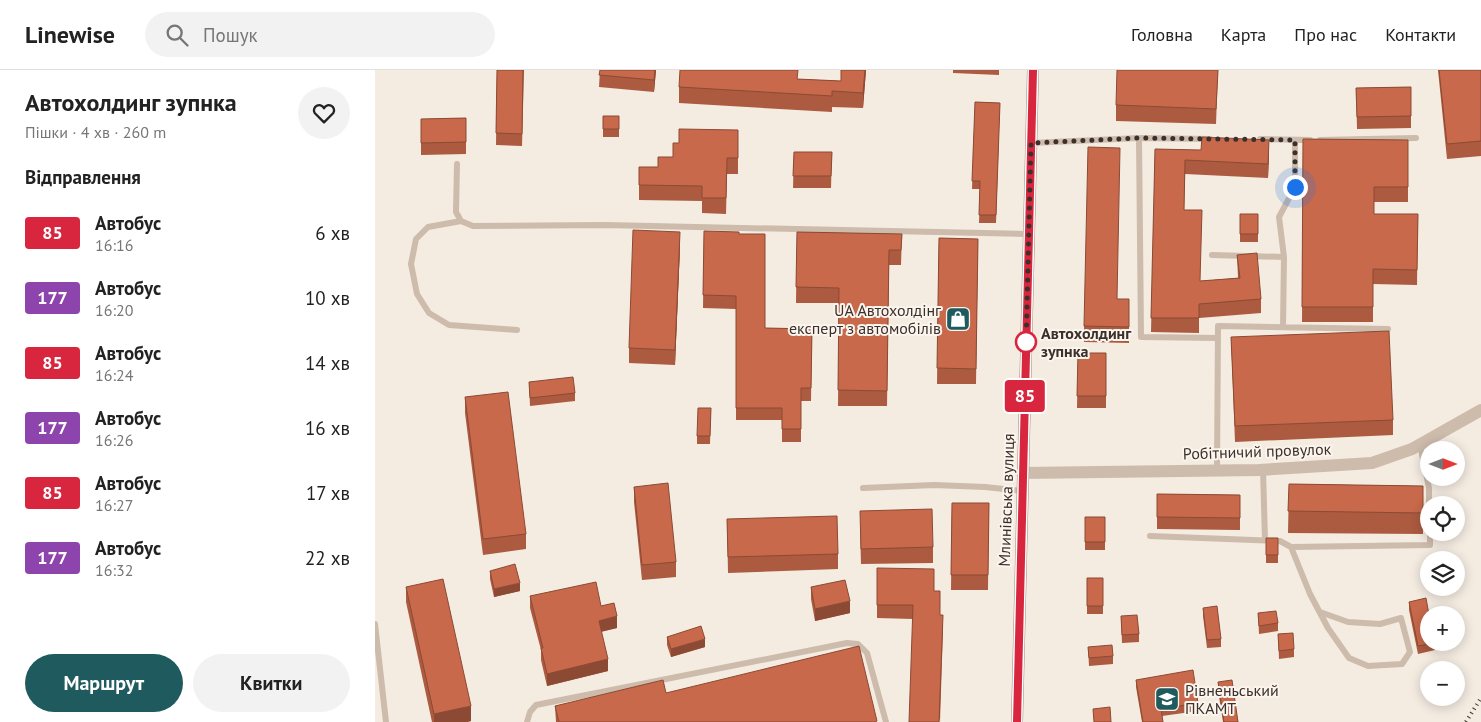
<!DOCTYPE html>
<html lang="uk">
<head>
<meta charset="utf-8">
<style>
	:root { --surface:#fff; --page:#f2f2f2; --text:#222; --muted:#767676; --line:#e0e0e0; --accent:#1f5a5e }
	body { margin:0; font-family:"PT Sans",sans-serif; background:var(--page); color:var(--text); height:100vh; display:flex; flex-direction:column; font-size:19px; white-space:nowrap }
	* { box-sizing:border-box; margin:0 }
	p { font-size:16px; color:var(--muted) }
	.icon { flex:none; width:28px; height:28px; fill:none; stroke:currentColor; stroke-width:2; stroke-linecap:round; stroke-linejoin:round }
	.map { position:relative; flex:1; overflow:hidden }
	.side { display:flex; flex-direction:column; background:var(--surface); width:375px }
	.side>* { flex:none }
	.badge { padding:0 10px; border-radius:4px; font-size:18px; line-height:32px }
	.needle { width:32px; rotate:90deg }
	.tools { position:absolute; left:1045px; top:371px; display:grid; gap:10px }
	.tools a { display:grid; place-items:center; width:45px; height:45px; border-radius:50%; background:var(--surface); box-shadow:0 2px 12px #0003; font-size:25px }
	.you { position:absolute; width:25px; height:25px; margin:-12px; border:4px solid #fff; border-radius:50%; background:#1a73e8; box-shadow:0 0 0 8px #1a73e833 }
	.map>.badge { position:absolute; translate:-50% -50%; box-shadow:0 0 0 2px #fff }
	h2 { padding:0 25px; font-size:19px; line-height:45px }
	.round { display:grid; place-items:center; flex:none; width:52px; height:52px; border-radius:26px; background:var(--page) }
	.head { display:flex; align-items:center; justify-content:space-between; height:85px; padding:0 25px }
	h1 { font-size:24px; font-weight:700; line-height:38px }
	.cta { display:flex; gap:10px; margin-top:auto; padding:10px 25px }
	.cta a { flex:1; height:58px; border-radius:30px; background:var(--accent); color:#fff; font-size:20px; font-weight:700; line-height:58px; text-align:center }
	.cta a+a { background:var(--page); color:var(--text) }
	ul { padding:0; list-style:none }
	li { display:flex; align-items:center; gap:15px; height:65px; padding:0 25px }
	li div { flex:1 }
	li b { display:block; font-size:19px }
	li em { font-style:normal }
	li .badge { min-width:55px; font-weight:700; text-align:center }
	header { display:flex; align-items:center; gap:30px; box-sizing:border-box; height:70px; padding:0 25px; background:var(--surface); border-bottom:1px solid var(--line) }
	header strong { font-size:24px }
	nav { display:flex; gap:28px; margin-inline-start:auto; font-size:18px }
	.search { width:350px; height:45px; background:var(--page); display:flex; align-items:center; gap:12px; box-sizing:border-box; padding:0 18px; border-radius:28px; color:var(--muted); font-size:19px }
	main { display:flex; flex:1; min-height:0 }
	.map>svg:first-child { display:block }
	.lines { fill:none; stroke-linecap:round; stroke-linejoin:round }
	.service { stroke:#cdbbac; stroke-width:6 }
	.minor { stroke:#cdbbac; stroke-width:12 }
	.secondary { stroke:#a18a7d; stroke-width:12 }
	.rail { stroke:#3b302b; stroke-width:4; stroke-dasharray:1 4; stroke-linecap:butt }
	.wall { fill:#ac5a40 }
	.shaded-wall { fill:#8c4a34 }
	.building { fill:#c8694b; stroke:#8c4a34 }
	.line-casing { stroke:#fff; stroke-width:11 }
	.line { stroke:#d7263d; stroke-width:8 }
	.walk { stroke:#3b302b; stroke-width:5; stroke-dasharray:0 9 }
	.stop-dot { fill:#fff; stroke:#d7263d; stroke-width:2.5 }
	.labels { text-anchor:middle; stroke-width:4; stroke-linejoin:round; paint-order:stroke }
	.poi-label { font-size:16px; fill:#3b302b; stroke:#fbf5ee; text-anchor:end }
	.stop-label { font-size:16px; font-weight:bold; fill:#3b302b; stroke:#fbf5ee; text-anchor:start }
	.street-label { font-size:16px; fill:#3b302b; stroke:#fbf5ee }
</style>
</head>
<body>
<header>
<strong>Linewise</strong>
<div class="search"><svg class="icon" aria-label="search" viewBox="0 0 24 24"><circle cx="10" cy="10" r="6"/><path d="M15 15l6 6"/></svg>Пошук</div>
<nav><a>Головна</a><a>Карта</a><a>Про нас</a><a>Контакти</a></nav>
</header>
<main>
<section class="side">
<div class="head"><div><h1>Автохолдинг зупнка</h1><p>Пішки · 4 хв · 260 m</p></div><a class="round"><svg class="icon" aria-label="heart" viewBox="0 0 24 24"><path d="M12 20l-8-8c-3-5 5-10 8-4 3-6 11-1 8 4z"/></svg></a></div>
<h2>Відправлення</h2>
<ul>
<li><span class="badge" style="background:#d7263d;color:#fff">85</span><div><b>Автобус</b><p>16:16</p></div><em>6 хв</em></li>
<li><span class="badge" style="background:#8e44ad;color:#fff">177</span><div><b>Автобус</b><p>16:20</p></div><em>10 хв</em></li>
<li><span class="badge" style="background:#d7263d;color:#fff">85</span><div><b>Автобус</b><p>16:24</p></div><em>14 хв</em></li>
<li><span class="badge" style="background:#8e44ad;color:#fff">177</span><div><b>Автобус</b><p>16:26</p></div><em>16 хв</em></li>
<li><span class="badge" style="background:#d7263d;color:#fff">85</span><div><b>Автобус</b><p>16:27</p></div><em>17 хв</em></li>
<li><span class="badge" style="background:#8e44ad;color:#fff">177</span><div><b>Автобус</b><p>16:32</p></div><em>22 хв</em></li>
</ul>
<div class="cta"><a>Маршрут</a><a>Квитки</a></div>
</section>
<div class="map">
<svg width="1106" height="652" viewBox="0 0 1106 652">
	<rect width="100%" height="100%" fill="#f4ebe1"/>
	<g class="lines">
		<!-- service -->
		<path class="service" d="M764,68L766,267L843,268
			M885,69L935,70
			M945,70L1041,68
			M656,73L764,68L835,69
			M82,94L81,142L86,151L98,156L230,155L653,164
			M86,151L53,157L41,169L36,194L42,224L54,243L74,255L142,260
			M837,185L909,187
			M908,257L909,187L904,147L920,117V70
			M1045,375L1054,418V435
			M888,399L890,470
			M842,400L843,256L1013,259
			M488,418L559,415L610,417L647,421
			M775,466L905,471L916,477L1055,475V462
			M916,477L935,524L953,558L974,588L993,596L1027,594L1035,582L1026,548L1005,554L973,552L945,542
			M0,554L11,652
			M152,652L155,642L161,635L472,573L483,574L492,583L511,652"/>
		<!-- minor -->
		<path class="minor" d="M647,403L884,400L997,393L1037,379L1106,340"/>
		<!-- secondary -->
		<path class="secondary" d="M642,652L658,0"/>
		<!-- rail -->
		<path class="rail" d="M1091,652L1106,628"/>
	</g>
	<!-- wall -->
	<path class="wall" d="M122,0H149L147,76L121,75Z
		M225,0H281L279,22L224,17Z
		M491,0L488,38L457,37V42L304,33V17L423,9L466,11Z
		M578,0H624V5L578,3Z
		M843,0L841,54L741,51V35Z
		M1063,0H1106V86L1072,89Z
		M1036,17V58L982,59L981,18Z
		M600,32L625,33L621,153H604L605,119H597Z
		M228,46H244V67H228Z
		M91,48V84L46,85V49Z
		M363,60V104H352L351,144L327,143V131L264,130V97H283L298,87L304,73Z
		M928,69L1033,70V132H999V144H1043L1042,215L998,214V252H927Z
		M780,79L894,84L893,108L810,104L809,140L825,211L863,208L862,185L886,229V243L824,248V263L776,262Z
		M419,82H457L456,118H418Z
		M865,144H883V172H865Z
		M329,161L364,164L390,258L437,259L436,331H426V372H407V350H361V239L328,238Z
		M422,162L527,164L526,195H514L512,336H463L464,233H421Z
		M564,168L603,169L601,314H562Z
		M305,177L300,295L254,293V278Z
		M742,229H754V273L709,272V256Z
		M856,267L1018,350V365L860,372Z
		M703,283H731V338H702Z
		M154,312L200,323V331L155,336Z
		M90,327L151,464V479L108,485L90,343Z
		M336,338L335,374H322V366Z
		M914,414L1048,416V464L913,463Z
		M259,417L301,492V507L267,510L259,432Z
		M782,424L865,425V460L782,459Z
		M577,433H614L613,520H576Z
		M710,447H730V480H710Z
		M352,449L463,484V499L353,503Z
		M485,457L558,477V493L486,494Z
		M891,468H903V493H891Z
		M502,498L559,521L568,558L565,652L538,549L502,548Z
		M115,501L145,521L119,527L115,509Z
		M712,508H728V544H712Z
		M31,517L96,651L92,652H57L31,532Z
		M436,517L475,543L440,551L436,529Z
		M155,526L226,536L242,558L226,562L233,601L172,616L166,590V580L155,538Z
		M1034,532L1060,573V580L1043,584L1034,540Z
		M828,538L846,569V577L832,578L828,546Z
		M883,543L903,553V561L884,564Z
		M746,546L764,564V572L747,573Z
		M903,564L919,579V587L904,589Z
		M292,567L330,577L296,587L292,575Z
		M713,577L738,586V594L714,596Z
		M761,610L823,633V641L787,646L788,652H767L761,617Z
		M843,612L863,652H848L843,620Z
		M291,623L502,652H181L180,636Z"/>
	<!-- shaded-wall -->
	<path class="shaded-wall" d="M280,0H281L279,22V10Z
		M490,0H491L488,38V23Z
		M894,70V84L893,108V94Z
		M305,162V177L300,295V280Z
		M145,513V521L119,527V519Z
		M475,531V543L440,551V539Z
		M242,546V558L224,562V551Z
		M330,569V577L296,587V579Z
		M233,589V601L172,616V604Z
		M96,636V651L92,652H59V644Z"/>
	<!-- building -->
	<path class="building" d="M122,0H148L147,64L121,63Z
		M225,0H280L279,10L224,5Z
		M305,0H423L422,9L466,11V0H490L488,23L457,21V26L304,17Z
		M742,0H843L841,39L741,35Z
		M1064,0H1106V71L1072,74Z
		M1036,17V46L982,47L981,18Z
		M600,32L625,33L621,145H604L605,111H597Z
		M228,46H244V59H228Z
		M91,48V72L46,73V49Z
		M304,59L363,60V88H352L351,128H327V116L264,115V97H283V87H298V73H304Z
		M827,67L894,70L893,94L810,90L809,140H827L825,211L865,208L862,185L882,183L886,229L824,234V248H776L780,79L826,80Z
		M928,69L1033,70V117H999V144H1043L1042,200L998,199V237H927Z
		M713,77L745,78L742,229H754V257L709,256Z
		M419,82H457L456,106H418Z
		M865,144H883V164H865Z
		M258,160L305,162L300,280L254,278Z
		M329,161L364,162V164H390V258L437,259L436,318H426V359H407V338H361V226L328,225Z
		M422,162L527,164L526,180H514L512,321L463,320L464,218L421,217Z
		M564,168L603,169L601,299L562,298Z
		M1014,261L1018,350L860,356L856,267Z
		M703,283H731V326H702Z
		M198,307L200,323L155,328L154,312Z
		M133,322L151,464L108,469L90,327Z
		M323,338H336L335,366H322Z
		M293,413L301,492L267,495L259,417Z
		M914,414L1048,416V443L913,441Z
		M782,424L865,425V448L782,447Z
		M577,433H614L613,505H576Z
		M557,439L558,477L486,479L485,441Z
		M462,446L463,484L353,487L352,449Z
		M710,447H730V472H710Z
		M891,468H903V485H891Z
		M140,494L145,513L119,519L115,501Z
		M502,498L559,499V521H565V545H568L564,652H534L538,535H502Z
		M712,508H728V536H712Z
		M68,509L96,636L59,644L31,517Z
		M470,510L475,531L440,539L436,517Z
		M221,512L226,536L239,533L242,546L224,551L233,589L172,604L166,578H168L155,526Z
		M1051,528L1054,545V572L1060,573L1043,576L1034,532Z
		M842,536L846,569L832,570L828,538Z
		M901,541L903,553L884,556L883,543Z
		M762,545L764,564L747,565L746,546Z
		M326,556L330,569L296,579L292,567Z
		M918,563L919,579L904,581L903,564Z
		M737,575L738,586L714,588L713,577Z
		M484,576L502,651L500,652H184L180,636L288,610L291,623Z
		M818,600L823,633L786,639L788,652H768L761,610Z
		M857,610L863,652H849L843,612Z
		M735,637L736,652H719L718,639Z"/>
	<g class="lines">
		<defs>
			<path id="line" d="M642,652L658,0"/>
		</defs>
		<!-- line casing -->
		<use href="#line" class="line-casing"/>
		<!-- line -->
		<use href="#line" class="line"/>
		<!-- walk -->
		<path class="walk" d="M651,272V277L656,73L764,68L920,70V117"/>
	</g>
	<!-- icons -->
	<defs>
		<symbol id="shop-square" viewBox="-11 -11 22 22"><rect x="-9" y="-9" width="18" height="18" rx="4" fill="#1f5a5e" stroke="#fbf5ee"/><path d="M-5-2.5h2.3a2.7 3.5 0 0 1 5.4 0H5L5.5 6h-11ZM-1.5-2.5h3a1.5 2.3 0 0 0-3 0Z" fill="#fff"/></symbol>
		<symbol id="school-square" viewBox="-11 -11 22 22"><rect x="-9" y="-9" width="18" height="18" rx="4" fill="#1f5a5e" stroke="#fbf5ee"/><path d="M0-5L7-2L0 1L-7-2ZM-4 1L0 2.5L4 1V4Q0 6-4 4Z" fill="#fff"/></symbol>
	</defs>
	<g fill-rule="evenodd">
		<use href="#shop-square" x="569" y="235" width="28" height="28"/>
		<use href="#school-square" x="778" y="615" width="28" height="28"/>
	</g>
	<!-- markers -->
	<circle class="stop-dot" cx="651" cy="272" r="10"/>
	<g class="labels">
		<!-- poi labels -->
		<g class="poi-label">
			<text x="566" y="246">UA Автохолдінг<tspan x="566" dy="18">експерт з автомобілів</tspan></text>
			<text x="810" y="626" text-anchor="start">Рівненьський<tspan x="810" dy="18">ПКАМТ</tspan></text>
		</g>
		<!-- stop labels -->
		<g class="stop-label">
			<text x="666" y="269">Автохолдинг<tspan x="666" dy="18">зупнка</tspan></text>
		</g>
		<!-- street labels -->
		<g class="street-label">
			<text transform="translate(882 381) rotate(-2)" y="6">Робітничий провулок</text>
			<text transform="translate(631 430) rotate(-88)" y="6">Млинівська вулиця</text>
		</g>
	</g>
</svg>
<div class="tools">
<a><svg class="needle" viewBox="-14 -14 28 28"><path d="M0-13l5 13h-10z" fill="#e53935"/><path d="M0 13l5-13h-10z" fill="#767676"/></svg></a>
<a><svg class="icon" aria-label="locate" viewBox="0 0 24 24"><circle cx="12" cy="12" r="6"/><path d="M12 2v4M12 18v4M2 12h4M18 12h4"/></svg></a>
<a><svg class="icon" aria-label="layers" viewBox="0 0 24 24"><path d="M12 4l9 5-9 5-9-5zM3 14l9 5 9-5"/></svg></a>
<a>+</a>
<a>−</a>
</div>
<div class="you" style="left:920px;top:117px"></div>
<b class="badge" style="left:650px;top:326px;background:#d7263d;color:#fff">85</b>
</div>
</main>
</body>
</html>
